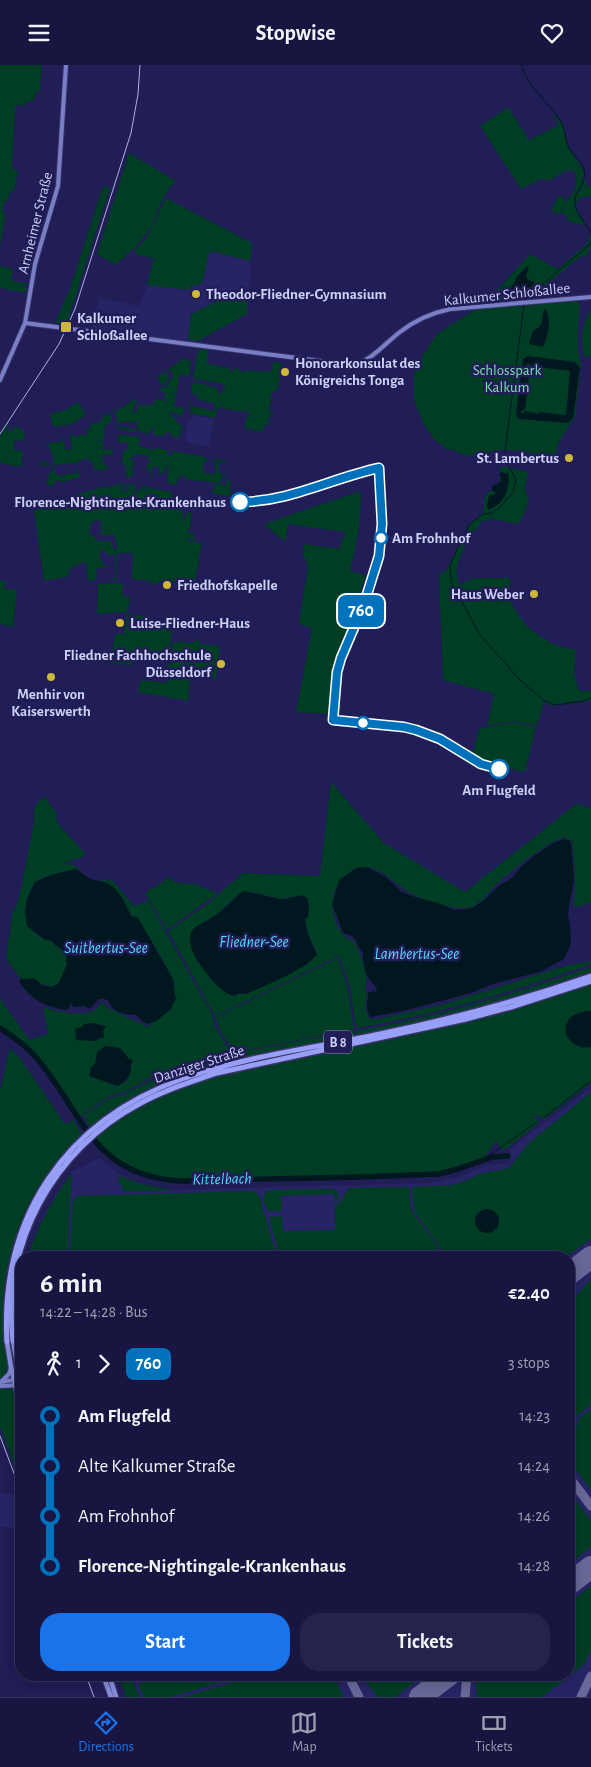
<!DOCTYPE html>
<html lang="en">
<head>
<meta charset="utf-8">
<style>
	:root { --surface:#181641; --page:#25234c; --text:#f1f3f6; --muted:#9f9fb1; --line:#36355a; --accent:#1a73e8 }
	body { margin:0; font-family:"Alegreya Sans",sans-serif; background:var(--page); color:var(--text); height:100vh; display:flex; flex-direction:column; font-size:19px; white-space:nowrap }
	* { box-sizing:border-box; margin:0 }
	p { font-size:16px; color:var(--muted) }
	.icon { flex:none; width:28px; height:28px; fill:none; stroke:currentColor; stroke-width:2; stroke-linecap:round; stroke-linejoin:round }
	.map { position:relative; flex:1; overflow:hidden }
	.details { position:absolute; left:15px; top:1186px; width:560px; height:430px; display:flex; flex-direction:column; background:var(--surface); border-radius:20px; box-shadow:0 2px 12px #0003,0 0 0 1px var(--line) }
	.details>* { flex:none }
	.badge { padding:0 10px; border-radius:8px; font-size:18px; line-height:32px }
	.map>.badge { position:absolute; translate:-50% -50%; box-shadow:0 0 0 2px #fff }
	.legs { display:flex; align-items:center; gap:8px; height:55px; padding:0 25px; font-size:16px }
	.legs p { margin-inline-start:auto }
	.overview { display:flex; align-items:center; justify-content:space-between; height:85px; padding:0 25px }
	h1 { font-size:28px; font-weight:700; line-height:38px }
	.cta { display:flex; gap:10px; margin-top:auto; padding:10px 25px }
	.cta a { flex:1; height:58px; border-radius:20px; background:var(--accent); color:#fff; font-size:20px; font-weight:700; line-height:58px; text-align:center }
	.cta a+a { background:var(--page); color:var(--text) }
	ul { padding:0 25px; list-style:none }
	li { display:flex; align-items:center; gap:18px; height:50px; font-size:19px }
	li i { display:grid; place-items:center; width:8px; height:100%; margin:0 6px; background:currentColor }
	li i::after { content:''; width:12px; height:12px; margin:-6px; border:4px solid; border-radius:50%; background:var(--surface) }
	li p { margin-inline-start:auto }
	li:first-child i { background:linear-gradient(#0000 50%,currentColor 0) }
	li:last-child i { background:linear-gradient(currentColor 50%,#0000 0) }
	header { display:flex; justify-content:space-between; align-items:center; height:65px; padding:0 25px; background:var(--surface); font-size:22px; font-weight:700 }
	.tabs { display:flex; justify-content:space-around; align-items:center; height:70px; border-top:1px solid var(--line); background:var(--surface); font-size:14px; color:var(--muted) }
	.tabs a { display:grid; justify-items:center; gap:2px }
	.tabs .active { color:var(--accent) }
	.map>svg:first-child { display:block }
	.built { fill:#262465 }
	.green { fill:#003d25; fill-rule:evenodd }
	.water { fill:#00171f; fill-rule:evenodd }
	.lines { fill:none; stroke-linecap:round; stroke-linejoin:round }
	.stream { stroke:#00171f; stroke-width:1 }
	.river { stroke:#00171f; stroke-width:5.5 }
	.taxiway { stroke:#686898; stroke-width:9 }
	.runway { stroke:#686898; stroke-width:22 }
	.secondary-casing { stroke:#3a3467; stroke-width:6 }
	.primary-casing { stroke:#3a3467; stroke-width:7 }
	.highway-casing { stroke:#3a3467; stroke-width:8 }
	.secondary { stroke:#797fc7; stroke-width:4 }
	.primary { stroke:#868ddb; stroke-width:4.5 }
	.highway { stroke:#979ff6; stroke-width:5 }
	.tram { stroke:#afb2da; stroke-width:1 }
	.line-1-casing { stroke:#fff; stroke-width:11 }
	.line-1 { stroke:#0072bc; stroke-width:8 }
	.poi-dot { fill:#ceb837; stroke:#201d57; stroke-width:2 }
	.stop-1-dot { fill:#fff; stroke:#0072bc; stroke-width:2.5 }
	.labels { text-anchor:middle; stroke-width:5; stroke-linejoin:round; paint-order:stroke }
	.shield { fill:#201d57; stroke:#989bc6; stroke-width:1 }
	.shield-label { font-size:14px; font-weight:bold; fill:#ccd1f5 }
	.street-label { font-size:15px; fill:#ccd1f5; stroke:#201d57 }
	.poi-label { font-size:15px; font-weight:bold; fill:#ccd1f5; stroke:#201d57; text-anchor:start }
	.park-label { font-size:15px; fill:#7ce0ab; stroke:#201d57 }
	.stop-label { font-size:15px; font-weight:bold; fill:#ccd1f5; stroke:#201d57; text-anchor:end }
	.water-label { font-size:16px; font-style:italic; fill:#58d7fa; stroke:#201d57 }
</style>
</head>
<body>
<header><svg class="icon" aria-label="menu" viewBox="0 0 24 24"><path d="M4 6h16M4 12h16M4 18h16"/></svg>Stopwise<svg class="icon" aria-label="heart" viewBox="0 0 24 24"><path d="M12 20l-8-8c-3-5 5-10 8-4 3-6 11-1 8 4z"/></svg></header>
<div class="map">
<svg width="591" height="1632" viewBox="0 0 591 1632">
	<rect width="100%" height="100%" fill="#201d57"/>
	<!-- built -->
	<path class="built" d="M210,186L251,196L248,249L195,278L90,263L100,233L139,241L147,220L189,225L191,220L199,218Z
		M192,350L214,354L209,381L185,377L188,357H191Z
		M591,1023V1632H126L118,1610H569V1192H27L43,1152L56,1129L73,1106L100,1093L118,1108L129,1114L141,1119L174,1125L430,1118L459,1112L489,1099H508L511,1096L510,1084Z
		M0,1428L20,1430L21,1434V1463L0,1462Z"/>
	<!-- green -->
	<path class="green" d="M0,0H42L40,28H35L34,36L26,37V40H17L15,46L12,103L18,106L14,126L10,125L8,136H5L2,148L6,149L0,181Z
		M508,42L529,75L559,60L553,51L554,50L562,59L569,84L584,106C584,118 576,125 574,136L584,115H586V122L591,121V131L579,133L576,139L577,144L574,140L585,159L583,160L567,156L568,151L561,149L564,141L559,150L551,145L559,130L566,134L565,139C573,127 580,121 574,106L567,105L549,116L541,114L521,124L480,61Z
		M129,88L176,116C163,127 159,145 152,160C143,176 129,189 115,200L97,189Z
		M103,121L110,123L70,249L65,260L55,258L70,224Z
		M166,133L252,178L251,196L210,186L202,219L199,218L198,221L191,220L190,225L147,220L154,193L138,190L134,186L147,172Z
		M590,169L591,180L586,192L581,191L536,228L534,233L467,239L461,233L470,236L488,235L530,189L558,204L587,179Z
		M0,201L13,204L11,215L27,219V221L11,220L26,222V228L0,223Z
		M226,227L249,230L247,249L198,276L189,275L188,272L191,249L225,232Z
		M577,236L580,239L578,261V286L581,299L575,352L562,372L557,382L555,392C541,390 515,384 501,385C482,387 471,397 452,384L448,385L434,374L424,360L414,335V304L437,269L476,244Z
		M591,245V292L584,291C580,275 582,259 591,245Z
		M198,284L209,285L207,297L209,299L229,303L230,306L233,307L234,303L239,304L241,307L244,308L245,305L270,307L272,304L273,297L282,298L279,320L276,326H273L270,334L271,337L269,345L275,350L270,349L268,356L270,357V359L265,360L263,367L244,363L247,350L254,353L251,351V349H247L248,345H245L244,347L225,344L224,342L222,343L223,337L221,343L218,342L216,353L190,348V336H192L191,341L214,346L215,338L203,336V334L199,336L197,330L191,328L193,317L218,323V330L221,328L222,324H225V320C214,316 204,317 193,313Z
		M182,294L191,296L189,312L183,310L179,311L177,327L174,330L177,331L174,341L184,342L183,351L169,347L182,362L180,372H171V369L167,366L165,371V366L164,371L154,370V364H151L149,369L141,367V365H137V356L136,357H119V362L136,364V367L118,364L117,353L112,342L116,347L134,334L137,337V340H134L133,347L137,348L138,340L151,341V339H154L156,333L167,337V334L164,333L165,327L159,325L165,321L168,323L169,318L166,317L163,321L157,312L162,309L164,310L163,308L166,306L169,312L166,315L168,317L171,314L174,309L168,305Z
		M78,337L86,350L72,359L53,362L50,349L66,345Z
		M104,348L106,350L111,349L113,355H109V360H105L104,375H95L103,376L104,383H102V384L110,385L113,381L112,390H102V395H104V398L109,403L99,406V404L95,407L93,398L89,396L88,392L76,398L41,401L42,396H45L48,400L52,399L54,395L52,387H50V382L45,378L47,379L62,376L63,373L66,385L72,384L70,371L76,370L77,373L81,369L82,371L87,369L86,366L91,363L90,360L95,357L98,358L103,353L102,349Z
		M10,355L6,366H10V361H11V366L14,365V361L17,362L18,363L19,361V365H24L25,375L14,376V385L23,386L21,402L0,398V371Z
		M118,369L124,371L126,370L140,372L139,381L153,385L156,383L168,385V390L171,392L172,386L205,392V393L209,395L208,396H204L203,407L214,410L216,405L215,404L217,396L212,395L211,397L212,393L226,397L227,396L228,401L226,398L220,397L218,402L220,408L230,412V415L229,412L222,411L220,418L224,419L223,421H221V422H225L227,415L231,416V422H227L231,424V425L227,424L231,426V430L228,431L212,428L215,418L219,420L220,418L195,415V416L185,413V411L179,412L176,419H170L167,414L169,403L165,402L164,408H158L159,402L153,401L152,413L150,414L151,405L146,404L147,398H151L152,396L147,395L148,391L135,389V392H130V395L134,396L132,412H126V400H122V393L124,385L128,384V378L118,377Z
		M73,401L76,402L80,412L62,417L55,415L53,422L46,419L51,405L56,404V410L60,409V411H65L66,408L76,409L75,402Z
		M501,401L528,407L525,424L529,435L528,439L519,459L493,454L482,456C469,474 451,497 459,520L474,513H510C509,522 510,532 513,541C523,562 552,585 576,584L574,607L579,626H591V635L551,641L544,636L537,661L513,656L487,661L494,629L443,615L439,509L445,507L470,459L483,448L485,430L500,420Z
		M120,418H122V426L126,427L123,418H124L128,427L126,418H127L131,426L129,418L136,419L134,426L138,428L140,420L142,427L143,420L144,421V428L145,421H147V428L148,421L150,422L149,431L151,423L171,427L173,433L174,430L179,431L176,444L184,446L182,454L185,455V451L189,447H192L190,463L187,466L194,469L195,475H190L189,469L188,476L202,478L195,518L159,516L156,519H152L150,516L132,514L133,488H117V515H111V513H116L115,490H106V485L100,486V495L102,496V500H106L107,503H97L96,516L88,515L86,498L84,497C78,498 75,503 70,503V507L66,512L44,516L34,445L71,433L77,429L108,421L110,425V422L119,419L120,422ZM99,454L102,464L100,470H114L117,481L115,488L111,476H96L95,472L91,470L89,467L91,462L90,458Z
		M361,426C361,454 357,479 350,506L366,510L347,569L338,591L331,629L329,649L296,647L312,563L299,559L308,500L303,490L304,479L340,484L341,475H344L345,467L288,459L285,477L264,459Z
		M0,515L5,516V524L17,525L13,562L0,559Z
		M123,518L122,531L130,532L128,547L97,549L98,519Z
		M127,549L149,552L172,564L170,578L173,592H163L154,596L144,593L130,600L107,598V595H105L106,589L112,588L115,569H124Z
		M195,574L200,576V579L220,581L216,614L203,611V608H199L198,604L191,603L188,636L138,627L141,615L168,618L169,613H167L169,597H167V594L175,593L172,577L178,578L179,576L193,579Z
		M513,657L536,662L525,707L487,698L472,691L479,664Z
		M331,717L384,778L465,827L576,739L591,743V838L573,843C577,821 574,798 572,776L565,772C545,778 516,803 499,817C491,824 484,836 474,841C462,848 424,836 412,829C396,821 382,801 363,802C357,802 353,805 349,808C325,822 328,868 355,877L362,895L367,914L365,924L367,931L365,941L368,952L372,955L441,940L561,902L591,896V899C515,927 437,949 358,963L356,962L349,918L339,891L215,951L168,866L206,840L243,808L320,811ZM252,827L280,834L292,832L309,842L308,852L305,854C306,866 312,877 317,889L306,900L246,929L225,927L212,915L195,892L200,860L217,849L240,828Z
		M44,731L58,750L56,754L60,761L85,788L84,791L64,799L74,800L81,807C73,802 64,807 55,809C48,811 39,813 34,819C31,822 31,826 29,829C20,851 29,872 52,876L55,880L66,887L67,902L59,918L51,922C41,918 31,915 21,914L6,894L13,844L16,843L22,819L34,757V743Z
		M170,812L175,817L197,820L218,828L167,865L145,828Z
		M104,814L108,816L112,815L134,841L148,836L212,949L216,963L229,985L181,1000L150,1013L127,1026L110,1031L79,1052L36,991L24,978L0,961V933L29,975L48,969L43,942C56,946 82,953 95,945C98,942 101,939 104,936L106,942L148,962C150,959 167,947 172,943V940L175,936L174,916L150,873L131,851L128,843L116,826L107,818L100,816ZM121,985C132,997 133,1001 127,1016L116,1021L90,1011L95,999Z
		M338,893L347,920L354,964L258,983L232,985L219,964L216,952Z
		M591,902V909L465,948L357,972L356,966C436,952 514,929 591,902Z
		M591,918V1018L543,1055L539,1051H532L536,1053L539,1058L506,1084L502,1085L497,1078V1074L484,1093L440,1107L180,1115C145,1112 116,1102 95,1073C150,1021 229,1006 301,992C340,984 380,977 420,968C478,955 535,939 591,918Z
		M354,965L356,972L181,1013L135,1033L90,1062L83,1051L110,1033L122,1030L181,1001L205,993L231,986L258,984Z
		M10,983L20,993L65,1059L74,1055L79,1065L83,1068C40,1111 10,1164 4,1226C2,1253 5,1279 8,1306L7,1309L0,1315V1025Z
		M591,1027V1174L566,1192H447L414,1146L412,1124L414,1122L452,1120L465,1116L479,1109L505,1104L510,1102L528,1079Z
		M72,1107L67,1192H27C38,1161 53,1134 72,1107Z
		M117,1110L141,1119L174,1125L124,1127Z
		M409,1122L411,1145L439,1183L437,1185L440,1189L435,1192H280L269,1153L270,1152L282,1151L283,1166L335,1165V1141C343,1137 343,1129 350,1123Z
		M334,1124L339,1129L336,1137L335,1138L334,1129L281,1131L282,1146H268L263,1134L265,1128L270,1125Z
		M253,1126L257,1128L260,1133L277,1192H69L73,1137L77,1131Z
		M591,1214V1340L569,1357V1239Z
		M0,1323L13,1324L21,1353V1420L0,1361Z
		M591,1344V1425L569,1396V1361L571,1363C577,1364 578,1359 578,1354Z
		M569,1427L591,1455V1482L569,1499Z
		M591,1521V1585L584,1600L542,1632H477L476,1617L479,1610H569V1538Z
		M118,1610H130L140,1632H126Z
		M159,1610H246L171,1632H144L139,1622L140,1619Z
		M258,1610H333L344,1632H183Z
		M360,1610H424L395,1632H378Z"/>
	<!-- water -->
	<path class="water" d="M529,201L526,212L529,215L534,217V219L529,223L509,225L516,215L515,214L526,202Z
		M545,244C552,253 548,272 543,282L529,279L533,266C535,264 537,264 539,262C544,258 541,249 545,244Z
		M528,291L575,297L580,303L573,353L568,358L518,354L516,348L523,294ZM527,299H530V301L570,306L566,350L539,347V349L525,346L524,348H521L522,345H525L530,303L527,302Z
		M508,405C510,422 507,438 488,445L487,440L489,431L495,429V427L492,426V421L501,417V413L499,409L502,407L507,409Z
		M564,774L569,775L571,778L574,815L568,847L571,872L570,881L564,894L542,906L490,920L471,928L403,946L370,952C365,943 368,937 368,928L373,926L376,927L377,923C366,912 363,904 363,888C353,876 360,872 343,868L332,839L339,815L355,804L360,802L369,803L386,812L402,827L415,832L438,838L455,845L472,843L483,836L500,820L512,813L519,804L535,790L554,778Z
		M75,804C81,806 84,810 89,813C93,816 99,815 104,817C117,820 127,840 131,851L138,853L141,858L173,914L175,931L177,933L172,940V943L158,955L149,959L143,957L136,950C129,950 121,949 115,945C107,940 113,933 99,934L90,944L85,941L73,942L72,938L70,939L69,943L66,945C47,942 29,934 19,916L21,914C29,914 37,911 41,920L51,922L59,918L67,899L66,896V887L55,880L52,876L45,875L27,861L25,847L27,834L35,817L51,810Z
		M244,826L280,834H286L302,830L307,833L309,842L308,852L305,854C306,866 311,877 317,889C308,904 262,922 246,929L240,928L234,931C222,928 212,915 205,906C196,895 181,872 197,861C203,857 211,854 217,849C225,843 233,836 240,828Z
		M585,946H591V982C574,986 557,968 570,953C573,949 581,948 585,946Z
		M92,958L106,961L103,966L104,973H100L96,976L76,975L75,964L82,962L84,959Z
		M105,981L120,983L129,994H132L133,997L131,999C132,1009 127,1016 118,1021L89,1011L91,1002L95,999L97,987Z
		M475 1156a12 12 0 1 1 24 0a12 12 0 1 1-24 0Z"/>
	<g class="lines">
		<!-- stream -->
		<path class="stream" d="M521,0C528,23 549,37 561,57C566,65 565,75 569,83C573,90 582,96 584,105C588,118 572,128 575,141C578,151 586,159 591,168
			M525,236L530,230L589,180L591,176
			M524,240L504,393L516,414L513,427L502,440L492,448L483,449L469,460L450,500L451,517L480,570L520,615L543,635L555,640L584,636L591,633
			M543,1053L591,1016
			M484,1094L537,1057"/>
		<!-- river -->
		<path class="river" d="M0,963C12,971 23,978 33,989C84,1046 89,1110 180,1116L360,1112L439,1109L458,1104L492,1092L508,1091"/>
		<!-- taxiway -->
		<path class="taxiway" d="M569,1217L591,1194
			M569,1412L591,1441
			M348,1610L359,1632
			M465,1632L467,1610
			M581,1632L591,1611"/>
		<!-- runway -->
		<path class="runway" d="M569,1209L591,1192
			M569,1519L591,1502
			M420,1632L449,1610"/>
		<defs>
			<path id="secondary" d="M25,258L352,300C372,296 385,278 400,267C415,255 432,248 450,244L591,232
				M0,315L25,258L35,199L58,121L66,0
				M2,1316L9,1309L11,1302
				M0,1317L20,1314
				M0,1321L21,1320"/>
			<path id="primary" d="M13,1276L21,1320
				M7,1277L11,1302L21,1345
				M103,1610L111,1632
				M109,1610L116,1632"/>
			<path id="highway" d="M13,1276C1,1179 54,1084 139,1039C164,1025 191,1017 217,1008L466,954L511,942L591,916
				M7,1277C0,1152 65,1056 182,1014C246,991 314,983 380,969C452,954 522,935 591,911"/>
		</defs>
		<!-- secondary casing -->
		<use href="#secondary" class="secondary-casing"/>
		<!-- primary casing -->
		<use href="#primary" class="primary-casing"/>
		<!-- highway casing -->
		<use href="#highway" class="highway-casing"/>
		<!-- secondary -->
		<use href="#secondary" class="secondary"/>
		<!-- primary -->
		<use href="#primary" class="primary"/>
		<!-- highway -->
		<use href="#highway" class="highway"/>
		<!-- tram -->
		<path class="tram" d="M0,369L59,279L75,244L131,68L138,29L140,0
			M0,1371L21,1427
			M86,1610L94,1632"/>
	</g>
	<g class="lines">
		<defs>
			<path id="line-1" d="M240,437C289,437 332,413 379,403L382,459L379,491L364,539L341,593L337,607L333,655L404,662L416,665L440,674L481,699L499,704"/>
		</defs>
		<!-- line-1 casing -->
		<use href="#line-1" class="line-1-casing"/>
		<!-- line-1 -->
		<use href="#line-1" class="line-1"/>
	</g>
	<!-- markers -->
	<g class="poi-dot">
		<circle cx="196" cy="229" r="5"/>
		<rect x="60" y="256" width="12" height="12" rx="2.5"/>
		<circle cx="285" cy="307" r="5"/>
		<circle cx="569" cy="393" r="5"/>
		<circle cx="167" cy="520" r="5"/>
		<circle cx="534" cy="529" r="5"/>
		<circle cx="120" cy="558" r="5"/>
		<circle cx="221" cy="599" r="5"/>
		<circle cx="51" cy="612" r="5"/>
	</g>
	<g class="stop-1-dot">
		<circle cx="240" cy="437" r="9"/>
		<circle cx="381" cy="473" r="6"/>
		<circle cx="363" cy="658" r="6"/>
		<circle cx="499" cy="704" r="9"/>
	</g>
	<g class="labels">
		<!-- shield labels -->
		<rect class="shield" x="324" y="965.5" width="28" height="23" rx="4"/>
		<g class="shield-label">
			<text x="338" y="982">B 8</text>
		</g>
		<!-- street labels -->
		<g class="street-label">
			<text transform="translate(35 158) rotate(-76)" y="5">Arnheimer Straße</text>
			<text transform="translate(507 229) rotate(-6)" y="5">Kalkumer Schloßallee</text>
			<text transform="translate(199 999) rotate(-18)" y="5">Danziger Straße</text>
		</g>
		<!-- poi labels -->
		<g class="poi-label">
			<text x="206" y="234">Theodor-Fliedner-Gymnasium</text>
			<text x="77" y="258">Kalkumer<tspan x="77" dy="17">Schloßallee</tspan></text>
			<text x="295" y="303">Honorarkonsulat des<tspan x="295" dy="17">Königreichs Tonga</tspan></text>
			<text x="559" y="398" text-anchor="end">St. Lambertus</text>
			<text x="177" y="525">Friedhofskapelle</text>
			<text x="524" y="534" text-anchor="end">Haus Weber</text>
			<text x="130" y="563">Luise-Fliedner-Haus</text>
			<text x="211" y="595" text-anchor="end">Fliedner Fachhochschule<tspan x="211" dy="17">Düsseldorf</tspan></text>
			<text x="51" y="634" text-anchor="middle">Menhir von<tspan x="51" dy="17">Kaiserswerth</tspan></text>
		</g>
		<!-- park labels -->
		<g class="park-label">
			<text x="507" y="310">Schlosspark<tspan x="507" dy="17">Kalkum</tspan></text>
		</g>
		<!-- stop labels -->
		<g class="stop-label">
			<text x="226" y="442">Florence-Nightingale-Krankenhaus</text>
			<text x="392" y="478" text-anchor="start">Am Frohnhof</text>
			<text x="499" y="730" text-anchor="middle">Am Flugfeld</text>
		</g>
		<!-- water labels -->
		<g class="water-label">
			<text x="254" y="882">Fliedner-See</text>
			<text x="106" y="888">Suitbertus-See</text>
			<text x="417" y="894">Lambertus-See</text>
			<text transform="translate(222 1113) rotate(-1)" y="6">Kittelbach</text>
		</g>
	</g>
</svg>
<b class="badge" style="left:361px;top:546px;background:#0072bc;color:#fff">760</b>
<section class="details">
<div class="overview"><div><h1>6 min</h1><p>14:22 – 14:28 · Bus</p></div><b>€2.40</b></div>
<div class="legs"><svg class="icon" aria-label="walk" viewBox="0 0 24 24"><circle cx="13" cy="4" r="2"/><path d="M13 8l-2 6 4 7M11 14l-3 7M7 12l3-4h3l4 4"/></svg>1<svg class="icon" aria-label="forward" viewBox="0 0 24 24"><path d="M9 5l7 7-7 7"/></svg><b class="badge" style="background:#0072bc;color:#fff">760</b><p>3 stops</p></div>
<ul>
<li><i style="color:#0072bc"></i><b>Am Flugfeld</b><p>14:23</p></li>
<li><i style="color:#0072bc"></i><span>Alte Kalkumer Straße</span><p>14:24</p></li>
<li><i style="color:#0072bc"></i><span>Am Frohnhof</span><p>14:26</p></li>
<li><i style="color:#0072bc"></i><b>Florence-Nightingale-Krankenhaus</b><p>14:28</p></li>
</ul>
<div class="cta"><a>Start</a><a>Tickets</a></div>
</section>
</div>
<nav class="tabs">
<a class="active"><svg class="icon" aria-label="directions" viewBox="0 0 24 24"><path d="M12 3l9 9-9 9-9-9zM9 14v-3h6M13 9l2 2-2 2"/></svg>Directions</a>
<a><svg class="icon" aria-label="map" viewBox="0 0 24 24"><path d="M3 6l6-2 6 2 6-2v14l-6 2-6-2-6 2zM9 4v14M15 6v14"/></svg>Map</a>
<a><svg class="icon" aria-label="tickets" viewBox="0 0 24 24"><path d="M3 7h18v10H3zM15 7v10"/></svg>Tickets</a>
</nav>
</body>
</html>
